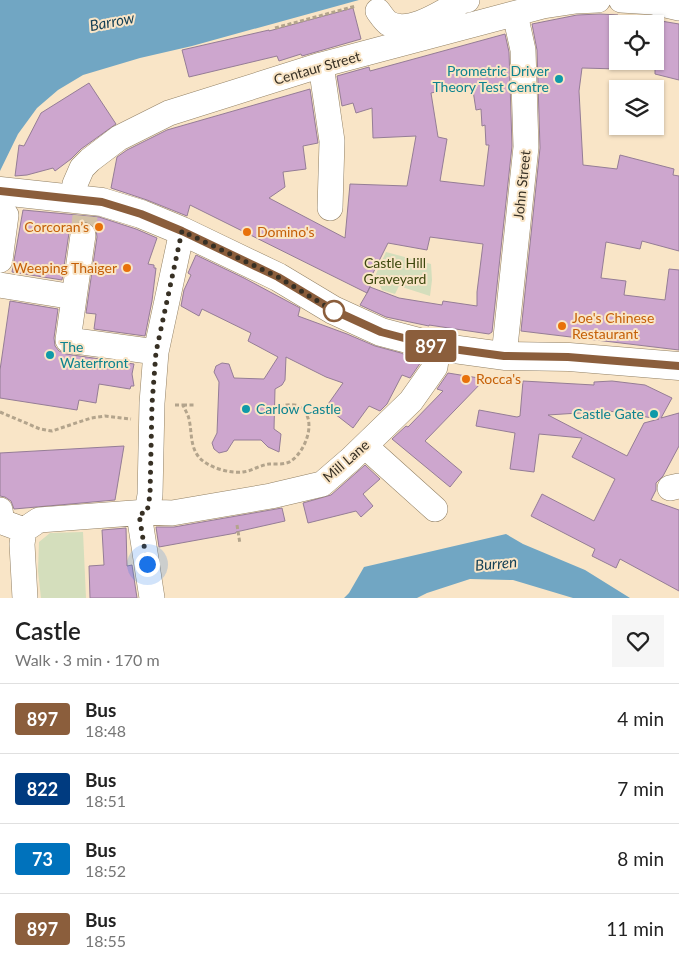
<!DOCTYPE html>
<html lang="en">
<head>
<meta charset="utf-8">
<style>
	:root { --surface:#fff; --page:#f6f6f6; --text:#222; --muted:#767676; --line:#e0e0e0 }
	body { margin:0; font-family:Lato,sans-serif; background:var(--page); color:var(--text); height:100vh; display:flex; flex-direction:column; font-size:19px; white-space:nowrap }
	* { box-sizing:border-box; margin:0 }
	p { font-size:16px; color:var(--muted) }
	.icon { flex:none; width:28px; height:28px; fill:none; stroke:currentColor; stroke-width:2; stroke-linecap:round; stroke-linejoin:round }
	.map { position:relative; height:598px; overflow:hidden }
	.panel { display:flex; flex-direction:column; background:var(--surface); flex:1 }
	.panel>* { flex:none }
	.badge { padding:0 10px; border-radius:4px; font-size:18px; line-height:32px }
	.fabs { position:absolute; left:609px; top:15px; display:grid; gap:10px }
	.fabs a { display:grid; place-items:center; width:55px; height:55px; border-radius:0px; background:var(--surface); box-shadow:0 1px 4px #0004; font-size:25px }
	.you { position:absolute; width:25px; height:25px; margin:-12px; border:4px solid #fff; border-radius:50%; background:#1a73e8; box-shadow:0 0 0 8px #1a73e833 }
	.map>.badge { position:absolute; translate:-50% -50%; box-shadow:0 0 0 2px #fff }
	.round { display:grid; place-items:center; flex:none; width:52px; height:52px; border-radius:0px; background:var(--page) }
	.headline { display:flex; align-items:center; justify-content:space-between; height:85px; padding:0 15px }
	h1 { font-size:24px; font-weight:600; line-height:38px }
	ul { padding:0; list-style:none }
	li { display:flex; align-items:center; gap:15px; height:70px; padding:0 15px; border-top:1px solid var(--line) }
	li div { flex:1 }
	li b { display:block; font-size:19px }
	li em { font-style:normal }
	li .badge { min-width:55px; font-weight:700; text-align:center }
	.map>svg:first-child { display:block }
	.green { fill:#d4debc }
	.water { fill:#71a6c3 }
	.building { fill:#cda6ce; stroke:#957d96; fill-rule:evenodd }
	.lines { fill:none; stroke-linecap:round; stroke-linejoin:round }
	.minor-tunnel { stroke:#d2c1a6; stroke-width:25; stroke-dasharray:25 12; stroke-linecap:butt }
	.minor-casing { stroke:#928064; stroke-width:26 }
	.major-casing { stroke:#928064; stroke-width:29 }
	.path { stroke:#b3a48c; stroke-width:3; stroke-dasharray:4 2.5; stroke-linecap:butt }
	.minor { stroke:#fff; stroke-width:25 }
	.major { stroke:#fff; stroke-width:28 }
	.line-casing { stroke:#fff; stroke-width:11 }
	.line { stroke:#8b5e3c; stroke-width:8 }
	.walk { stroke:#373024; stroke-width:5; stroke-dasharray:0 9 }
	.culture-dot { fill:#0f9aa8; stroke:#f9e5c7; stroke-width:2 }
	.food-dot { fill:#e8710a; stroke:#f9e5c7; stroke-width:2 }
	.stop-dot { fill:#fff; stroke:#8b5e3c; stroke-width:2.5 }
	.labels { text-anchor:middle; stroke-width:4; stroke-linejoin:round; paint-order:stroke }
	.street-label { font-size:14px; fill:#373024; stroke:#f9e5c7 }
	.culture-label { font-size:14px; fill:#0d838f; stroke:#f9e5c7; text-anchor:end }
	.food-label { font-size:14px; fill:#c56008; stroke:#f9e5c7; text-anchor:start }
	.park-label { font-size:14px; fill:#3c470d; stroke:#f9e5c7 }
	.water-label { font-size:15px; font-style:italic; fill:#154156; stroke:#f9e5c7 }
</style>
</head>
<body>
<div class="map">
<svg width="679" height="598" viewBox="0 0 679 598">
	<rect width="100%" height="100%" fill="#f9e5c7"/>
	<!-- green -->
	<path class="green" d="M386,252L431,264L432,280L430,296L399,286L395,294L382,290L375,276Z
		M83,532L86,598H41L38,571L39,542L50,533Z"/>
	<!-- water -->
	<path class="water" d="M0,0H359L192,46L140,58L83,75L58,90L37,108L18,134L0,171Z
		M506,534L523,544L585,570L630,598H573L513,580L470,579L427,593L417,598H344L349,593L364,567Z"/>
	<!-- building -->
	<path class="building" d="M353,8L361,39L302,56L301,54L279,61L277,56L189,77L182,50L269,30V31Z
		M600,14L618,15V69L582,68L579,91L583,165L617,169L620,155L674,169L673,175L679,176V251L642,241L640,249L606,242L601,278L626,281L624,295L665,300L669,269L679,270V350L521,331L540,148L537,50L532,24L577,15Z
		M655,20L679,24V80L655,74Z
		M505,34L509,52L512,146L492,332L489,334L429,325V326L386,317L360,305L367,293L190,205L187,216L147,200L111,188L117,157L127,150L167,130L310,89L318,143L303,146L306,169L283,172L285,187L269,198L345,238L350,184L407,186L416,136L373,138L372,108L356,113L353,103L342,106L337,76L369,67L370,71ZM472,84L476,110L481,109L482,126L485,125L486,145H489L484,186L440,181L447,139L438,137L431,93ZM430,237L483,244L477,292V306L443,301L442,305L399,298L370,287L367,293L374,278L371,277L388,243L427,250Z
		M89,83L116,124L81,149L71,159L55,171L53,168L27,175L15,176L19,145L24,146L41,113Z
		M23,210L99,217L136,229L157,238L148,264L154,265V268H156L152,301L145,336L94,329L96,314L86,313L97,237L96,229L91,223L85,221L78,222L71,227L69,233L62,280L12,272Z
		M196,255L244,278L300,308L298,316L347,334L375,346L401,353L421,362L410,378L402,375L387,404L380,411L369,406L353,428L326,407L343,383L326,377L286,357L285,380L282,385L275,389L274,429L281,434L279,452L268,447L261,440H234L227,451L219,453L214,449L212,443L217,433L219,382L214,372L216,366L222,363L229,364L234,378L264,379L278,357L248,341L251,333L202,309L199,316L181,306L184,290L191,275L188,273Z
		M10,301L58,309L54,338L55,346L59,351L66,354L134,364L132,374L134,386H131L130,389L99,384L96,403L79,400L77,410L0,398V370Z
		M448,373L485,379L425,441L462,472L450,487L392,439L406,426L408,427L443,391L437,389Z
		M523,381L594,385V382L612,381L645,385L672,398L661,418L679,413V446L663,476L656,483V490L651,500L679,510V591L620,559L616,568L592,556L595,549L531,516L542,494L594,521L615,479L572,457L582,438L539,434L534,472L510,469L515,433L476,426L479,410L517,417L520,416ZM609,411L659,419L644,423L627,456L548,415Z
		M124,446L115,500L14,509L11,501L5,497L0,496V453Z
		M365,465L380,479L363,494L373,506L361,517L356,511L308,523L303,503L331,495Z
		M282,508L285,521L236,532V533L159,547L156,527H174Z
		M126,528L127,566L132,565L137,598H90L89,566L104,565L102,530Z"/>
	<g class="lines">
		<!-- minor-tunnel -->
		<path class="minor-tunnel" d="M83,235L85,216"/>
		<defs>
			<path id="minor" d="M621,0L653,2L679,8
				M378,11C381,15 384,20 388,23C409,36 444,11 462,1L467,0
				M321,65L332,141L330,208
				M73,199L75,184L82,168L90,160L119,138L169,113L321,65L543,6L576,1L598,0
				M83,235L68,340L156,352
				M0,260L6,215
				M0,285L74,297
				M504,356L526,147L523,50L515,14
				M365,446L435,509
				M670,488L679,486
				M0,510L2,522L24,530
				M147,512L150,495L152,403L156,352L182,231
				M139,514L152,598
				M25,598L22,544L24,530L39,520L147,512L172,513L271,496L322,484L351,459L411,401L435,367L438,347"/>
			<path id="major" d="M0,191L102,202L141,214L182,231L278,277L333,310L381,332L438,347L504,356L569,357L679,366"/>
		</defs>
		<!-- minor casing -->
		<use href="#minor" class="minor-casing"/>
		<!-- major casing -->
		<use href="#major" class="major-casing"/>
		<!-- path -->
		<path class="path" d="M275,28L356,6
			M175,405H183C185,410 188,414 189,419C192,432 190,445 198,456C206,467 230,474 243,472C252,471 260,465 269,464C276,464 285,465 291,461C306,451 319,417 298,406C294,404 288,405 283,405
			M183,405H196
			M0,412L40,429L52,431L91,418L105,416L131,419
			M237,525L240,544"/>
		<!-- minor -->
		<use href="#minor" class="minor"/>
		<!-- major -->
		<use href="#major" class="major"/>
	</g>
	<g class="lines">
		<defs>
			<path id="line" d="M0,191L102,202L141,214L182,231L278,277L333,310L381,332L438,347L504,356L568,357L679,366"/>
		</defs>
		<!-- line casing -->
		<use href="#line" class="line-casing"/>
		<!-- line -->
		<use href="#line" class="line"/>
		<!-- walk -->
		<path class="walk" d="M147,564L139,514L147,512L150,495L152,404L156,352L182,231L278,277L334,311"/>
	</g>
	<!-- markers -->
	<g class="culture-dot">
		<circle cx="559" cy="79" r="5"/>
		<circle cx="50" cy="355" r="5"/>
		<circle cx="246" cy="409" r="5"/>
		<circle cx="654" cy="414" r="5"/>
	</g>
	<g class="food-dot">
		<circle cx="99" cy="227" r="5"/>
		<circle cx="247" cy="232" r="5"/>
		<circle cx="127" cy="268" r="5"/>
		<circle cx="562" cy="326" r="5"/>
		<circle cx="466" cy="379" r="5"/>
	</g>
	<circle class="stop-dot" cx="334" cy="311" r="10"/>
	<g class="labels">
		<!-- street labels -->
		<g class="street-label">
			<text transform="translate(317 68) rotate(-16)" y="5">Centaur Street</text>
			<text transform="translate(522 185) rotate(-84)" y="5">John Street</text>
			<text transform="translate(346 461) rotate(-41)" y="5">Mill Lane</text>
		</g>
		<!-- culture labels -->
		<g class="culture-label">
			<text x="549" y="76">Prometric Driver<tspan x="549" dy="16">Theory Test Centre</tspan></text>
			<text x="60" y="352" text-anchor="start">The<tspan x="60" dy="16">Waterfront</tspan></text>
			<text x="256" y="414" text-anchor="start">Carlow Castle</text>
			<text x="644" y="419">Castle Gate</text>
		</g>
		<!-- food labels -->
		<g class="food-label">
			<text x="89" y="232" text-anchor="end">Corcoran’s</text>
			<text x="257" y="237">Domino's</text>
			<text x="117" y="273" text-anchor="end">Weeping Thaiger</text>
			<text x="572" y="323">Joe's Chinese<tspan x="572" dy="16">Restaurant</tspan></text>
			<text x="476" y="384">Rocca's</text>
		</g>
		<!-- park labels -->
		<g class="park-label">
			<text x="395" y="268">Castle Hill<tspan x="395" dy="16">Graveyard</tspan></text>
		</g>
		<!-- water labels -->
		<g class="water-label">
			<text transform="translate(112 22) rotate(-11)" y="5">Barrow</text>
			<text transform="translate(496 564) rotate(-5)" y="5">Burren</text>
		</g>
	</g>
</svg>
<div class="fabs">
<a><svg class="icon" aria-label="locate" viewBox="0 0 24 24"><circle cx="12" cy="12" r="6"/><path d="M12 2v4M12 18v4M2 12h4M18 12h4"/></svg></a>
<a><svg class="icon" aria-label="layers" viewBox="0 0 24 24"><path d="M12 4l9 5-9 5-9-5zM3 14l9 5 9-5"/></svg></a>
</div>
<div class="you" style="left:147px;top:564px"></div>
<b class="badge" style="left:431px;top:346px;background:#8b5e3c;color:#fff">897</b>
</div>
<section class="panel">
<div class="headline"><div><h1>Castle</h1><p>Walk · 3 min · 170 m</p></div><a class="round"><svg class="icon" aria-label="heart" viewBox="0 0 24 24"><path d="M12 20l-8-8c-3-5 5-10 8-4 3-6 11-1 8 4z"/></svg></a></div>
<ul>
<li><span class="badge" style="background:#8b5e3c;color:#fff">897</span><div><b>Bus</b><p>18:48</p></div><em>4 min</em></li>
<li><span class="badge" style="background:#003b80;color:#fff">822</span><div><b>Bus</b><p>18:51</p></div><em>7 min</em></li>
<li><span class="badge" style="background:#0072bc;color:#fff">73</span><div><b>Bus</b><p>18:52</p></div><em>8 min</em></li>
<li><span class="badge" style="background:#8b5e3c;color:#fff">897</span><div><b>Bus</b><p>18:55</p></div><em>11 min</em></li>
</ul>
</section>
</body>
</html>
